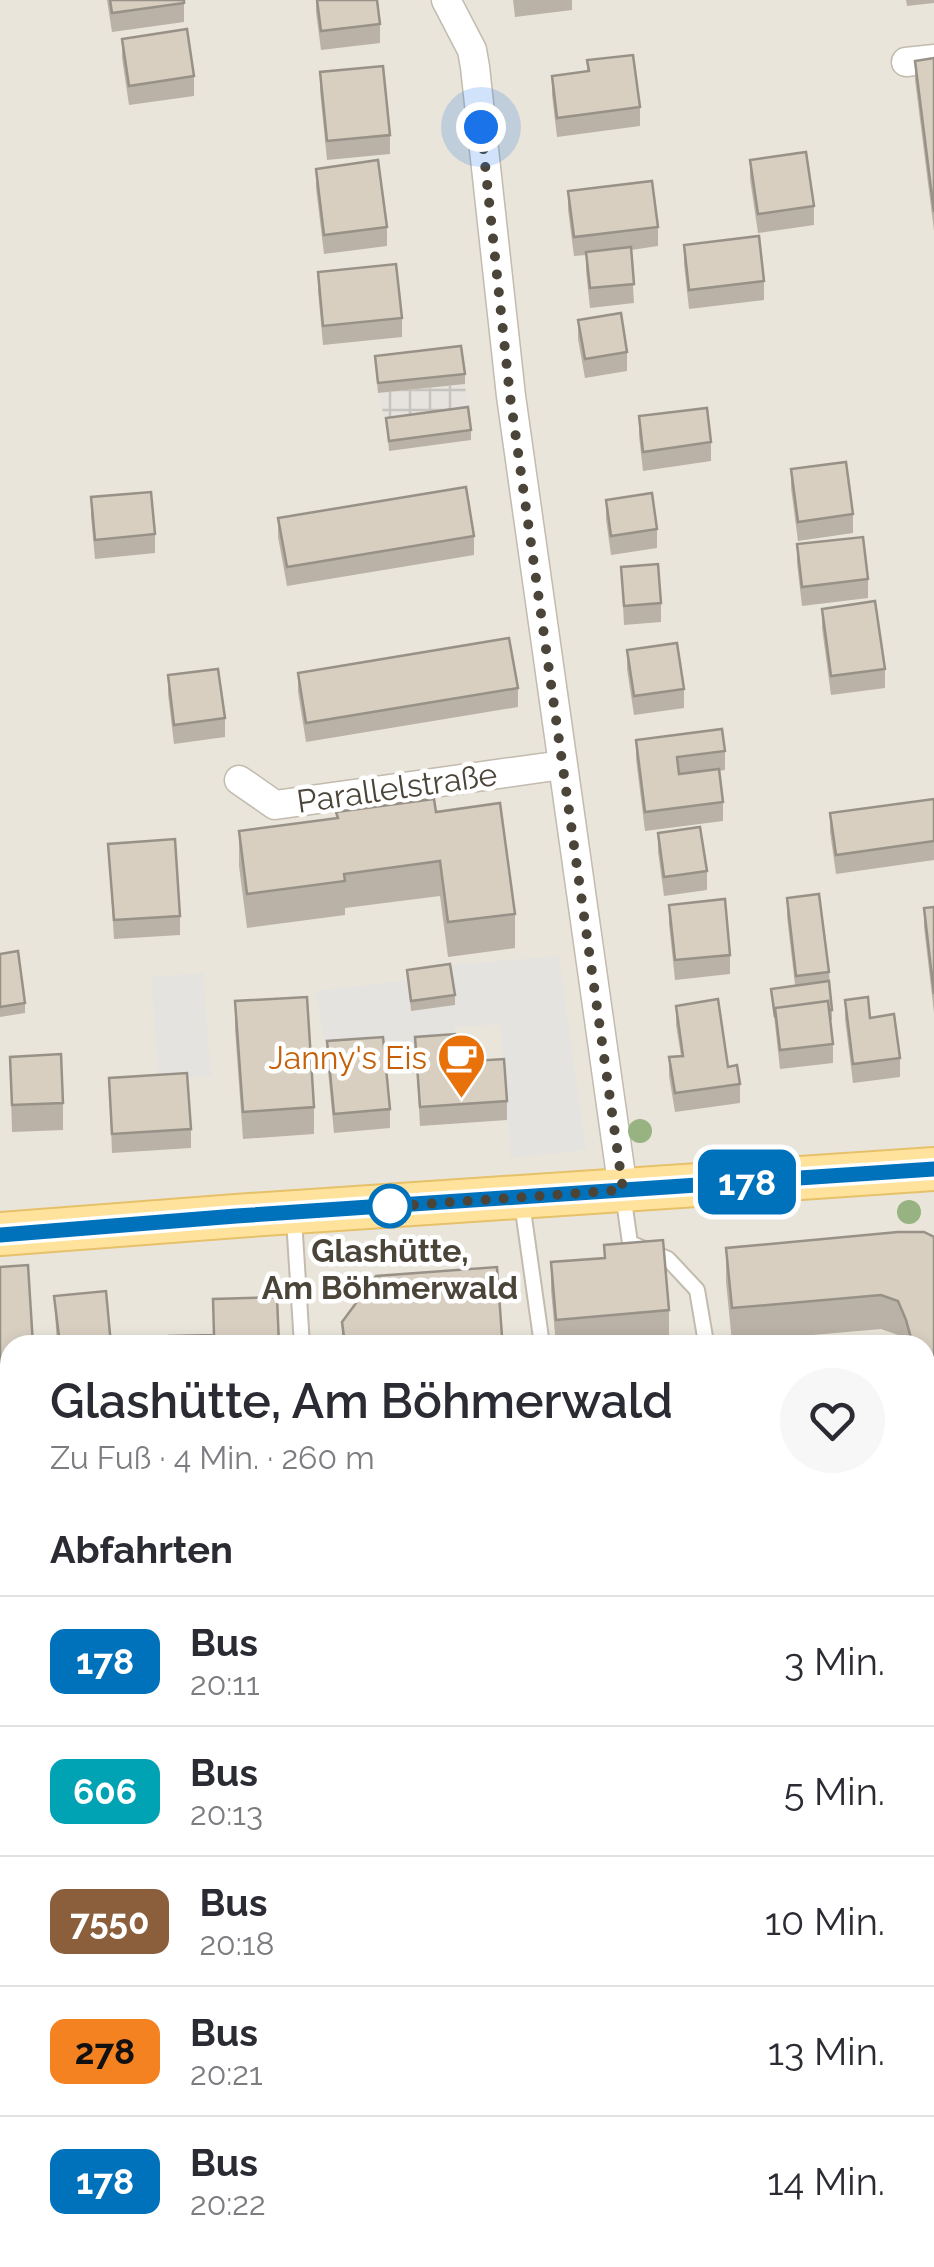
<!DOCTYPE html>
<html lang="de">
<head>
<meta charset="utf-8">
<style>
	:root { --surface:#fff; --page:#f7f7f7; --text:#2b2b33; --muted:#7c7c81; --line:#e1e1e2 }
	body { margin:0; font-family:Raleway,sans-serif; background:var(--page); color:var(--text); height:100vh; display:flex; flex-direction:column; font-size:38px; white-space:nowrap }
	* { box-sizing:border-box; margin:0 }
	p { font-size:32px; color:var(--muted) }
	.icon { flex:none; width:55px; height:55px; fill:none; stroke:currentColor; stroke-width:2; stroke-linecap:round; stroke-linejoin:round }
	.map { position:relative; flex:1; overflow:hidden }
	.side { position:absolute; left:0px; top:1335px; width:935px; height:932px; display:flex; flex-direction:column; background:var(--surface); border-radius:30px 30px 0 0; box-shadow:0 5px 15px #0003 }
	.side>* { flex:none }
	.badge { padding:0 20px; border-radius:15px; font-size:35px; line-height:65px }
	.you { position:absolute; width:50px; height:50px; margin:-25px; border:8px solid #fff; border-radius:50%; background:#1a73e8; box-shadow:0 0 0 15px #1a73e833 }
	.map>.badge { position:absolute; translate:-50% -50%; box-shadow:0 0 0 5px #fff }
	h2 { padding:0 50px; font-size:38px; line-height:90px }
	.round { display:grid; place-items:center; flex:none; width:105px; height:105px; border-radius:52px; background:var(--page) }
	.head { display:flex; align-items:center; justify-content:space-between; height:170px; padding:0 50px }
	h1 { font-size:48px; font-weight:600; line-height:75px }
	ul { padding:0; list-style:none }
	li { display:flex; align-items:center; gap:30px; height:130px; padding:0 50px; border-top:2px solid var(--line) }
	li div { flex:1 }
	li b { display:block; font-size:38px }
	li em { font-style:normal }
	li .badge { min-width:110px; font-weight:700; text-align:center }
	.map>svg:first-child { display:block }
	.residential { fill:#eae5da }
	.industrial { fill:url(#industrial-grid) }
	.parking { fill:#e5e3e0 }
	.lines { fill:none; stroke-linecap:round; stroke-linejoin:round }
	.lane-casing { stroke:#c2bbae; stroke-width:18 }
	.street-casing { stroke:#c2bbae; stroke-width:31 }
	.primary-casing { stroke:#e6c16a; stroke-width:46 }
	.lane { stroke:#fff; stroke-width:14 }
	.street { stroke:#fff; stroke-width:28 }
	.primary { stroke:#ffe39c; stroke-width:42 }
	.tree { fill:#97b381 }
	.wall { fill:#bab2a6 }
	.shaded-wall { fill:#979187 }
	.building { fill:#d8cfc1; stroke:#979187; stroke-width:2.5 }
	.line-casing { stroke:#fff; stroke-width:22 }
	.line { stroke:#0072bc; stroke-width:15 }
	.walk { stroke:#4b4439; stroke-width:10; stroke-dasharray:0 18 }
	.stop-dot { fill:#fff; stroke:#0072bc; stroke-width:5 }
	.labels { text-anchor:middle; stroke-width:9; stroke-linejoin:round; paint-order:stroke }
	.street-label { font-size:32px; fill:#4b4439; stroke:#fff }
	.food-label { font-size:32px; fill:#c56008; stroke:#fff; text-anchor:end }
	.stop-label { font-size:32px; font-weight:bold; fill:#4b4439; stroke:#fff }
</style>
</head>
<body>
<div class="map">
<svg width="934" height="2267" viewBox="0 0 934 2267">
	<defs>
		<pattern id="industrial-grid" width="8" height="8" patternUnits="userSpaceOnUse" patternTransform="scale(2.5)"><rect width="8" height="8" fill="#e6e2dd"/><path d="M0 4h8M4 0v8" fill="none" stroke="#c7c3be"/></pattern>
	</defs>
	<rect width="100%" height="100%" fill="#f6f3ec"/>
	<!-- residential -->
	<path class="residential" d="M0,0H934V2194H925V1345H10V2258H603L559,2267H0Z"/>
	<!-- industrial -->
	<path class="industrial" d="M465,384L468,417L386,428L379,393Z"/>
	<!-- parking -->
	<path class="parking" d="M559,956L586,1150L511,1158L500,1024L454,1027L455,1053L327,1060L316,991L407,980L411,1011L450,965Z
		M203,973L211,1076L159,1080L151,977Z"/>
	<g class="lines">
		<defs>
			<path id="lane" d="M623,1194L630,1243L668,1259L697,1290L705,1337L702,1345
				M522,1203L542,1345
				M294,1219L302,1345"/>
			<path id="street" d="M446,0L472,50L475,67L511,396L623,1190
				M906,62L934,59
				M239,780L275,805L562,765
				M925,1743L934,1741
				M0,1994L10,1992
				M335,2258L336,2267
				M522,2267L532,2258"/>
			<path id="primary" d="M0,1234L236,1216L934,1169"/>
		</defs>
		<!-- lane casing -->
		<use href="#lane" class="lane-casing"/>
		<!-- street casing -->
		<use href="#street" class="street-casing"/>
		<!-- primary casing -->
		<use href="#primary" class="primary-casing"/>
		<!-- lane -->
		<use href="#lane" class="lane"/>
		<!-- street -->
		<use href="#street" class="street"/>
		<!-- primary -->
		<use href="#primary" class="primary"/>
	</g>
	<!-- trees -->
	<g class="tree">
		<circle cx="640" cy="1131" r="12"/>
		<circle cx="909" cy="1212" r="12"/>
	</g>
	<!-- wall -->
	<path class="wall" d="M107,0H184V22L112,32Z
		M316,0H377L380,24V43L321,50L316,12Z
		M513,0H572V10L515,17Z
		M906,0H934V3L907,6Z
		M122,39L194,76V96L129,105L122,58Z
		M934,58V231L915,80V61Z
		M587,60L640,107V126L557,137L552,95V76L587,71Z
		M320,72L390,135V154L327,160L320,91Z
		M750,160L814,206V225L758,233L750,179Z
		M316,169L387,227V246L324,254L316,188Z
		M568,191L658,227V246L631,250L634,303L590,308L586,271V255L574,256L568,210Z
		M684,245L764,281V300L689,309L684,264Z
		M318,272L402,318V337L323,345L318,291Z
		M578,320L627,352V371L585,378L578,339Z
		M375,356L465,374V384L378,393Z
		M639,416L711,442V461L643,471L639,436Z
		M386,418L471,430V440L389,451Z
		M791,469L853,514V533L798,541L791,488Z
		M91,497L155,534V553L95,559L91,516Z
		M606,500L657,529V548L611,555L606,519Z
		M278,518L474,536V555L287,586L278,537Z
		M797,544L868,579V598L802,606L797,563Z
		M621,567L661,603V622L624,625Z
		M822,609L885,669V688L831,695L822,628Z
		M627,650L684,689V708L634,715L627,669Z
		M298,673L518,688V707L306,742L298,692Z
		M168,675L225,718V737L174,744L168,694Z
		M636,740L725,751V770L719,771L723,802V821L645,831L636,759Z
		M934,799V860L836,874L830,832V813Z
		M336,812H436L515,914V948L448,957L440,896L345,908V915L247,928L239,866V831L336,818Z
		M658,833L707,871V890L664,896L658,852Z
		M108,844L180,916V935L114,939Z
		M787,898L829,972L832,1010V1020H830L833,1044V1063L780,1069L771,989L795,985L787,917Z
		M669,905L730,955V974L675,980L669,924Z
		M934,907V1013L924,927V908Z
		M0,954L25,1003V1013L0,1017Z
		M407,970L455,995V1005L411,1011Z
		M845,1000L900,1058V1077L853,1083L845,1019Z
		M235,1001L314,1107V1134L243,1139L235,1029Z
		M676,1006L728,1067L740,1084V1103L675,1112L669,1076V1057L681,1056L676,1025Z
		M415,1037L457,1062L507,1101V1120L420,1126Z
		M327,1041L390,1109V1128L334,1133L327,1060Z
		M10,1057L63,1103V1130L12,1132Z
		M109,1078L191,1129V1148L112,1153Z
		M934,1237V1495L925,1494V1345H902L898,1335L881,1329L732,1342L726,1282V1248Z
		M604,1245L669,1310V1337L580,1345H556L551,1290V1262L604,1258Z
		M0,1267L10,1345V1413L0,1414Z
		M54,1296L111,1345H57Z
		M342,1322L502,1336V1345H342Z
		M0,1483L10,1528V1566L0,1568Z
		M0,1584L8,1637V1656L0,1657Z
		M934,1592V1709L925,1710V1593Z
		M10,1703V1845L0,1846V1704Z
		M925,1787L930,1821L925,1829L934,1873V1892L925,1894Z
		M934,1930V2017L925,2018V1931Z
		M0,2008H10V2226L6,2154H0Z
		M934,2025V2168L925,2170V2027Z
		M17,2258H83V2267H17Z
		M402,2258H456L457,2267H402Z"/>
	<!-- shaded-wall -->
	<path class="shaded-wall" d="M930,1802V1821L925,1829V1810Z"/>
	<!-- building -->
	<path class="building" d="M110,0H184V3L112,13Z
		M317,0H377L380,24L321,31Z
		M187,29L194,76L129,86L122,39Z
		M633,55L640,107L557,118L552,76L589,71L587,60Z
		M934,58V212L915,61Z
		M383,66L390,135L327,141L320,72Z
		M806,152L814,206L758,214L750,160Z
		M378,160L387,227L324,235L316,169Z
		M652,181L658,227L574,237L568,191Z
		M759,236L764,281L689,290L684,245Z
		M631,247L634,284L590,288L586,252Z
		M396,264L402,318L323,326L318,272Z
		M621,313L627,352L585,359L578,320Z
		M461,346L465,374L378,383L375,356Z
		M468,407L471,430L389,441L386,418Z
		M707,408L711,442L643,452L639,416Z
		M846,462L853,514L798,522L791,469Z
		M466,487L474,536L287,567L278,518Z
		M151,492L155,534L95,540L91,497Z
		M652,493L657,529L611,536L606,500Z
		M863,537L868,579L802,587L797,544Z
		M658,564L661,603L624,606L621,567Z
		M875,601L885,669L831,676L822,609Z
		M509,638L518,688L306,723L298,673Z
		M677,643L684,689L634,696L627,650Z
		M218,669L225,718L174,725L168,675Z
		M722,729L725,751L677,757L679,774L719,769L723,802L645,812L636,740Z
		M434,799L436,812L500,803L515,914L448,922L440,861L344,874L345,881L247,894L239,831L338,818L336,812Z
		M934,799V841L836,855L830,813Z
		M700,827L707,871L664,877L658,833Z
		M175,839L180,916L114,920L108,844Z
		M819,894L829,972L796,976L787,898Z
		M725,899L730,955L675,960L669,905Z
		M934,907V994L924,908Z
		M18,951L25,1003L0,1007V954Z
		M450,964L455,995L411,1001L407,970Z
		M829,981L832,1010H829L828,1001L775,1008V1017L771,989Z
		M307,997L314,1107L243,1112L235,1001Z
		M868,997L870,1018L894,1014L900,1058L853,1064L845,1000Z
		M718,999L728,1067L737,1065L740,1084L675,1093L669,1057L683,1056L676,1006Z
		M828,1001L833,1044L780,1050L775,1008Z
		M455,1034L457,1062L504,1059L507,1101L420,1107L415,1037Z
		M383,1037L390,1109L334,1114L327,1041Z
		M61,1054L63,1103L12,1105L10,1057Z
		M187,1073L191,1129L112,1134L109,1078Z
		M898,1232H924L934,1237V1460H925V1345H913L906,1320L898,1301L881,1295L732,1308L726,1248Z
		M663,1240L669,1310L556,1320L551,1262L605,1258L604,1245Z
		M28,1265L33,1345H10V1385L0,1386V1267Z
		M497,1267L502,1336L406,1340L407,1345H345L342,1322L376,1276Z
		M106,1291L111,1345H60L54,1296Z
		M277,1297L279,1345H170L169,1336L214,1335L213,1299Z
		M0,1483H5L10,1528V1547L0,1548Z
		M0,1584H2L8,1637L0,1638Z
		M934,1592V1664L925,1666V1593Z
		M10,1703V1800L0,1801V1704Z
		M925,1787L928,1789L930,1802L925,1810Z
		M925,1828L934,1873L925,1875Z
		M934,1930V1998L925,1999V1931Z
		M0,2008H10V2207L6,2135H0Z
		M934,2025V2149L925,2151V2027Z
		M934,2240V2267H923L921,2258H925V2242Z
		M18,2258H83V2267H24L23,2259L18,2260Z
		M204,2258H272V2267H205Z
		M403,2258H456L457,2267H428L427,2261L403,2263Z"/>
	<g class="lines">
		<defs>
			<path id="line" d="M0,1235L236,1216L934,1169"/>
		</defs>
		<!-- line casing -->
		<use href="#line" class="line-casing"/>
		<!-- line -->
		<use href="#line" class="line"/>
		<!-- walk -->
		<path class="walk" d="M390,1206L384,1207L623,1190L510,396L481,127"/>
	</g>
	<!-- icons -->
	<defs>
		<symbol id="cafe-pin" viewBox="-11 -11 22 30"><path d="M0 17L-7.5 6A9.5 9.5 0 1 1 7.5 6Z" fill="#e8710a" stroke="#fff"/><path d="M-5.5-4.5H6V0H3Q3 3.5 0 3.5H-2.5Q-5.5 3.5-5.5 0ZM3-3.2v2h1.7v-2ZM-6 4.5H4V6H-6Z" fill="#fff"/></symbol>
	</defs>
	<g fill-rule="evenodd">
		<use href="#cafe-pin" x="434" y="1030" width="55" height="75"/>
	</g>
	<!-- markers -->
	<circle class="stop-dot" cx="390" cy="1206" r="20"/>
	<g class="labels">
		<!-- street labels -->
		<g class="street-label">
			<text transform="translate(397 788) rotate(-8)" y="11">Parallelstraße</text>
		</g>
		<!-- food labels -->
		<g class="food-label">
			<text x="427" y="1069">Janny's Eis</text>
		</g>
		<!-- stop labels -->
		<g class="stop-label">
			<text x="390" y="1262">Glashütte,<tspan x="390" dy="37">Am Böhmerwald</tspan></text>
		</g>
	</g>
</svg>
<div class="you" style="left:481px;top:127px"></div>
<b class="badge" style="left:747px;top:1182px;background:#0072bc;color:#fff">178</b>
<section class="side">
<div class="head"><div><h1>Glashütte, Am Böhmerwald</h1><p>Zu Fuß · 4 Min. · 260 m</p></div><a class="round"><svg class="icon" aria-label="heart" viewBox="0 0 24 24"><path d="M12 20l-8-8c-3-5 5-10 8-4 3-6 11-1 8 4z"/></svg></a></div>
<h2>Abfahrten</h2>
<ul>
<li><span class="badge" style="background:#0072bc;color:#fff">178</span><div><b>Bus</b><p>20:11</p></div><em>3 Min.</em></li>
<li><span class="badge" style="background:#00a3b4;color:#fff">606</span><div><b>Bus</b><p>20:13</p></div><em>5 Min.</em></li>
<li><span class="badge" style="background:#8b5e3c;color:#fff">7550</span><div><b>Bus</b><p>20:18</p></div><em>10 Min.</em></li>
<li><span class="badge" style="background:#f58220;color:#111">278</span><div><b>Bus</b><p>20:21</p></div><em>13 Min.</em></li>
<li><span class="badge" style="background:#0072bc;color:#fff">178</span><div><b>Bus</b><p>20:22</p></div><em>14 Min.</em></li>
</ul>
</section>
</div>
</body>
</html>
